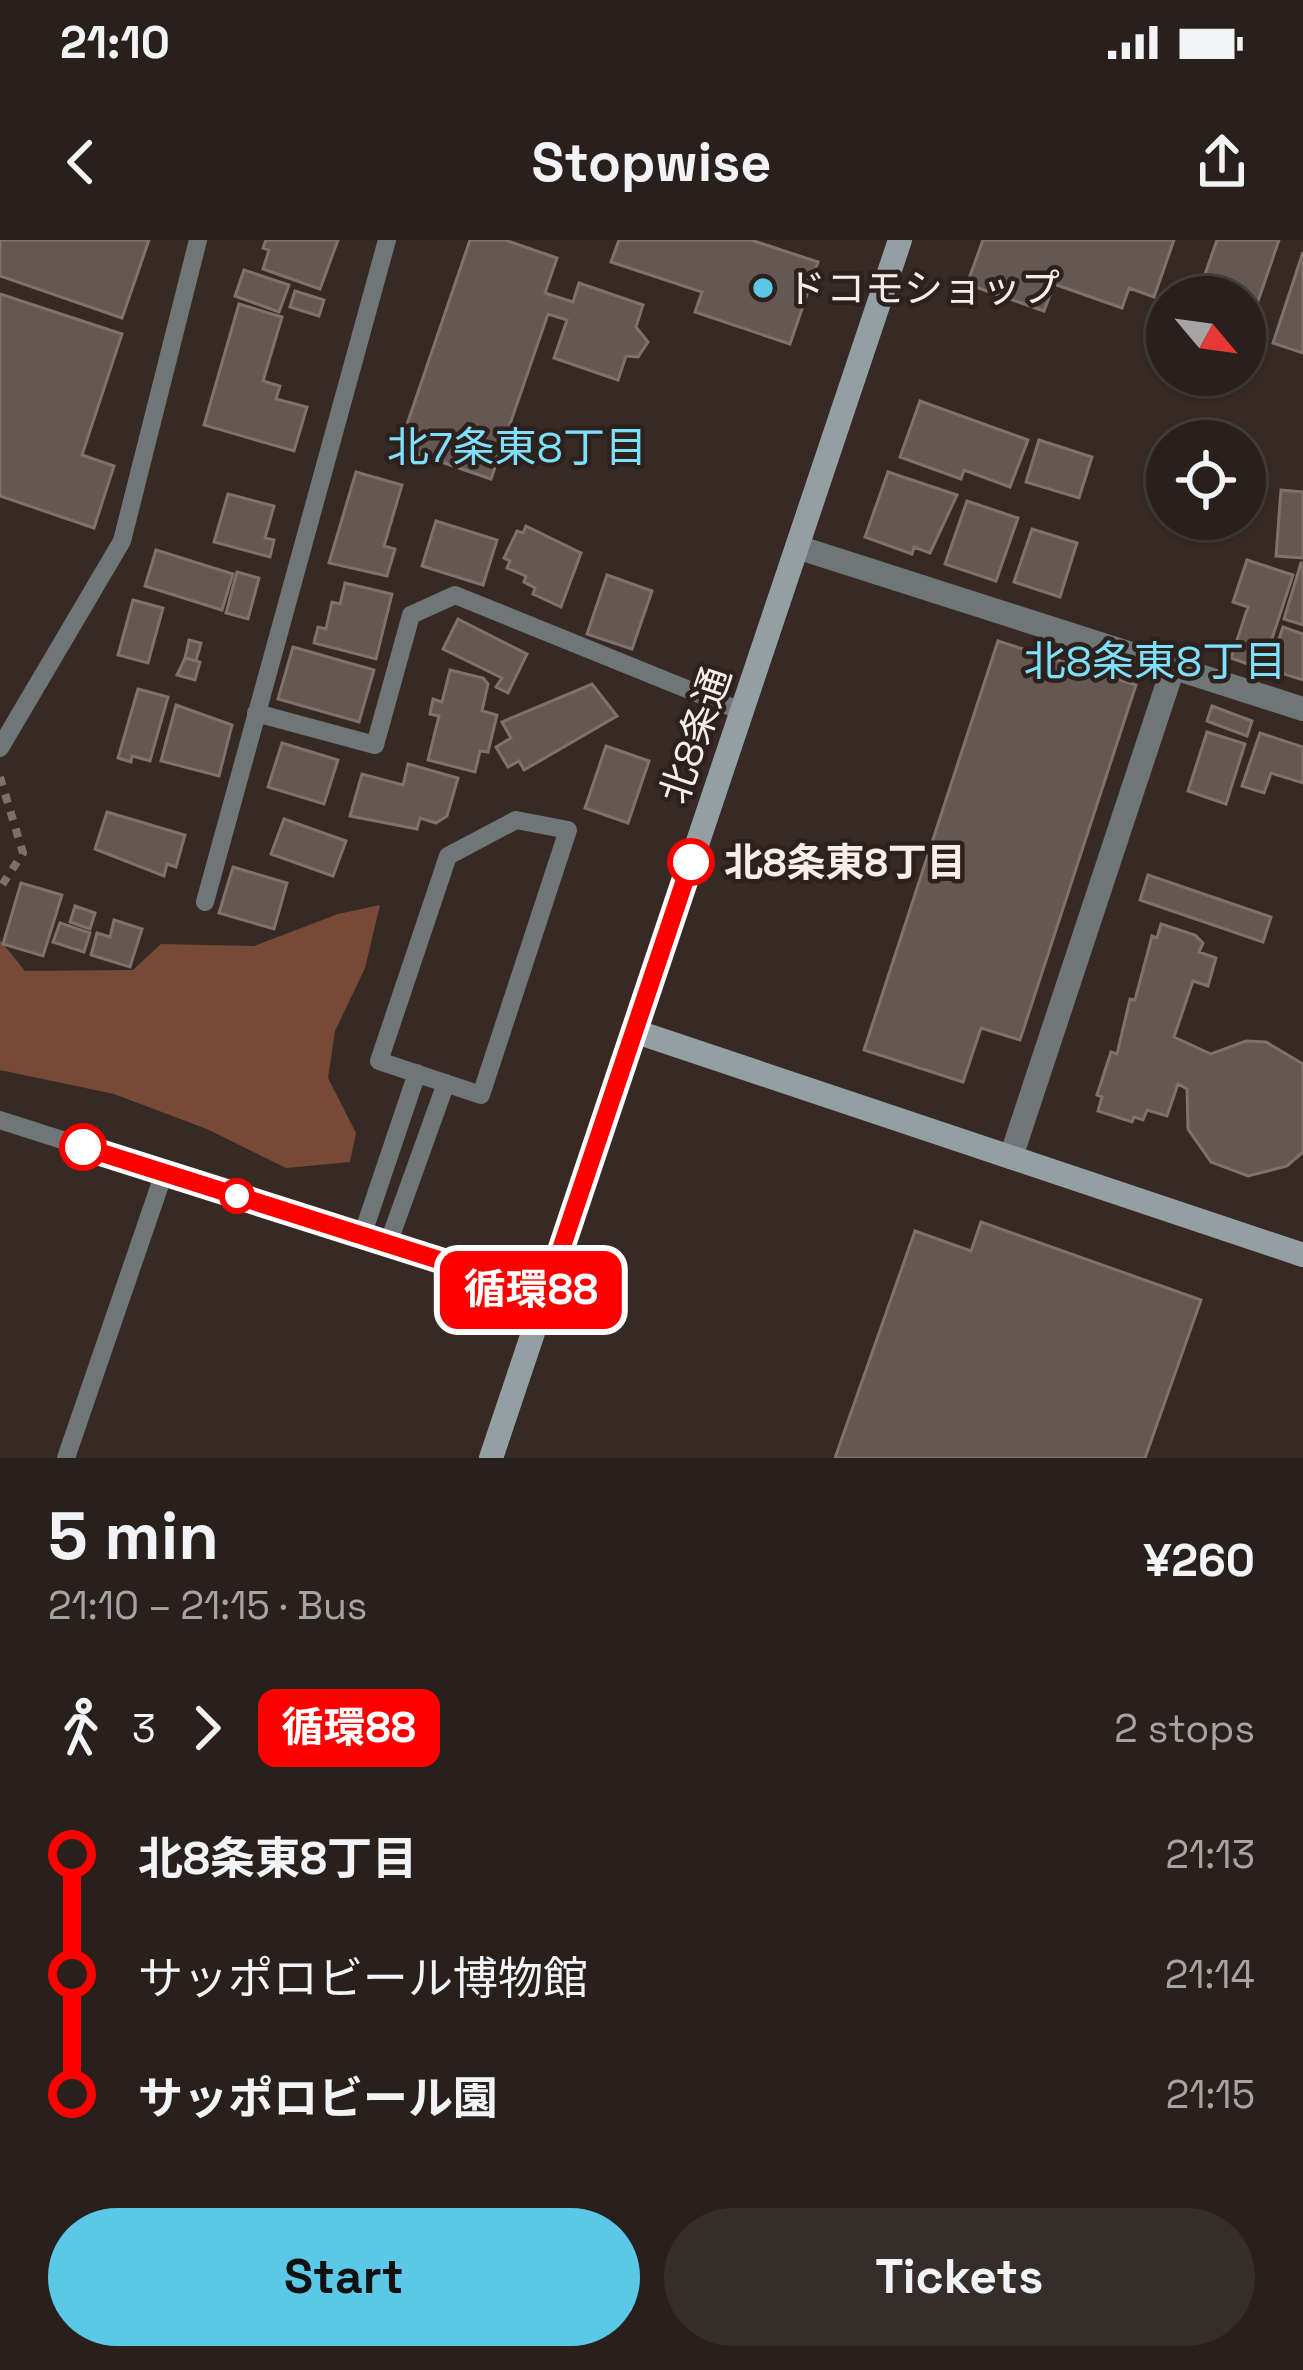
<!DOCTYPE html>
<html lang="en">
<head>
<meta charset="utf-8">
<style>
	:root { --surface:#29201c; --page:#352d29; --text:#f1f3f6; --muted:#a5a3a3; --line:#453e3b; --accent:#5ac8e6 }
	body { margin:0; font-family:"Space Grotesk","Noto Sans JP",sans-serif; background:var(--page); color:var(--text); height:100vh; display:flex; flex-direction:column; font-size:45px; white-space:nowrap }
	* { box-sizing:border-box; margin:0 }
	p { font-size:39px; color:var(--muted) }
	.icon { flex:none; width:66px; height:66px; fill:none; stroke:currentColor; stroke-width:2; stroke-linecap:round; stroke-linejoin:round }
	.map { position:relative; height:1218px; overflow:hidden }
	.drawer { display:flex; flex-direction:column; background:var(--surface); flex:1 }
	.drawer>* { flex:none }
	.badge { padding:0 24px; border-radius:18px; font-size:42px; line-height:78px }
	.needle { width:78px; rotate:119deg }
	.controls { position:absolute; left:1146px; top:36px; display:grid; gap:24px }
	.controls a { display:grid; place-items:center; width:120px; height:120px; border-radius:50%; background:var(--surface); box-shadow:0 3px 9px #0004,0 0 0 3px var(--line); font-size:60px }
	.map>.badge { position:absolute; translate:-50% -50%; box-shadow:0 0 0 6px #fff }
	.legs { display:flex; align-items:center; gap:18px; height:132px; padding:0 48px; font-size:39px }
	.legs p { margin-inline-start:auto }
	.summary { display:flex; align-items:center; justify-content:space-between; height:204px; padding:0 48px }
	h1 { font-size:66px; font-weight:600; line-height:90px }
	.cta { display:flex; gap:24px; margin-top:auto; padding:24px 48px }
	.cta a { flex:1; height:138px; border-radius:72px; background:var(--accent); color:#111; font-size:48px; font-weight:600; line-height:138px; text-align:center }
	.cta a+a { background:var(--page); color:var(--text) }
	ul { padding:0 48px; list-style:none }
	li { display:flex; align-items:center; gap:42px; height:120px; font-size:45px }
	li i { display:grid; place-items:center; width:18px; height:100%; margin:0 15px; background:currentColor }
	li i::after { content:''; width:30px; height:30px; margin:-15px; border:9px solid; border-radius:50%; background:var(--surface) }
	li p { margin-inline-start:auto }
	li:first-child i { background:linear-gradient(#0000 50%,currentColor 0) }
	li:last-child i { background:linear-gradient(currentColor 50%,#0000 0) }
	.status { display:flex; justify-content:space-between; align-items:center; height:84px; padding:0 60px; background:var(--surface); direction:ltr }
	.status svg { height:33px; fill:currentColor }
	header { display:flex; justify-content:space-between; align-items:center; height:156px; padding:0 48px; background:var(--surface); font-size:54px; font-weight:600 }
	.map>svg:first-child { display:block }
	.forest { fill:#774a37 }
	.building { fill:#655852; stroke:#7f716b; stroke-width:3 }
	.lines { fill:none; stroke-linecap:round; stroke-linejoin:round }
	.path { stroke:#7b706b; stroke-width:8; stroke-dasharray:9 9; stroke-linecap:butt }
	.lane { stroke:#6f7678; stroke-width:18 }
	.street { stroke:#6f7678; stroke-width:24 }
	.secondary { stroke:#939fa2; stroke-width:24 }
	.line-1-casing { stroke:#fff; stroke-width:27 }
	.line-1 { stroke:#f00; stroke-width:18 }
	.poi-dot { fill:#5ac8e6; stroke:#2c211c; stroke-width:4.5 }
	.stop-1-dot { fill:#fff; stroke:#f00; stroke-width:6 }
	.labels { text-anchor:middle; stroke-width:9; stroke-linejoin:round; paint-order:stroke }
	.poi-label { font-size:39px; fill:#f7eeeb; stroke:#2c211c; text-anchor:start }
	.street-label { font-size:39px; fill:#f7eeeb; stroke:#2c211c }
	.stop-label { font-size:39px; font-weight:bold; fill:#f7eeeb; stroke:#2c211c; text-anchor:start }
	.neighbourhood-label { font-size:42px; fill:#7ee0fc; stroke:#2c211c }
</style>
</head>
<body>
<div class="status"><b>21:10</b><svg viewBox="0 0 49 12"><path d="M0 12V9h3v3zM5 12V6h3v6zM10 12V3h3v9zM15 12V0h3v12zM26 1h20v11H26zM47 4h2v5h-2z"/></svg></div>
<header><svg class="icon" aria-label="back" viewBox="0 0 24 24"><path d="M15 5l-7 7 7 7"/></svg>Stopwise<svg class="icon" aria-label="share" viewBox="0 0 24 24"><path d="M12 15V3M7 8l5-5 5 5M5 13v7h14v-7"/></svg></header>
<div class="map">
<svg width="1303" height="1218" viewBox="0 0 1303 1218">
	<rect width="100%" height="100%" fill="#372a25"/>
	<!-- forest -->
	<path class="forest" d="M380,665L365,728L335,791L328,838L356,893L350,922L286,928L207,889L114,854L0,830V700L25,731L133,730L161,704L254,706L338,674Z"/>
	<!-- building -->
	<path class="building" d="M0,0H149L122,78L0,36Z
		M266,0H338L320,49L263,29L269,10L263,8Z
		M470,0H505L557,18L545,53L573,62L579,43L643,65L636,87L648,102L638,117L626,116L618,140L554,118L567,80L548,74L491,239L406,210L408,204L401,202Z
		M619,0H751L818,22L790,104L695,72L702,52L611,22Z
		M983,0H1174L1154,57L1129,48L1122,68L1054,44L1044,71L967,44Z
		M1217,0H1279L1245,99V57H1197Z
		M1303,12V113L1273,103Z
		M244,30L289,45L279,72L235,56Z
		M295,51L324,60L319,76L290,67Z
		M0,54L122,94L82,215L114,226L94,288L0,256Z
		M239,64L282,77L263,141L280,146L276,159L307,167L294,211L204,185Z
		M920,161L1028,200L1010,247L964,230L961,239L900,217Z
		M1039,200L1092,217L1079,258L1026,242Z
		M356,232L402,245L384,306L395,309L387,336L329,323Z
		M888,232L957,255L930,313L914,307L912,314L865,297Z
		M1281,250L1303,252V318L1276,316Z
		M228,254L274,266L265,298L274,300L270,317L214,302Z
		M967,261L1018,278L996,341L945,324Z
		M436,281L497,300L483,345L422,326Z
		M526,286L581,313L561,367L533,354L535,348L524,342L526,336L507,328L510,321L504,318L517,291L523,293Z
		M1032,289L1077,303L1060,357L1014,342Z
		M156,310L233,334L222,370L145,346Z
		M1247,320L1293,335L1262,429L1231,418L1248,367L1233,362Z
		M1301,323H1303V385L1284,379Z
		M237,332L259,338L248,379L226,373Z
		M607,335L652,351L632,409L587,394Z
		M345,343L392,354L376,419L314,403L318,387L326,389L332,362L340,364Z
		M133,360L163,368L148,423L118,415Z
		M458,379L527,414L508,453L496,447L502,438L443,409Z
		M1283,387L1303,394V440L1269,429Z
		M189,400L201,403L196,421L185,418Z
		M998,401L1136,445L1020,800L981,788L963,842L864,810Z
		M293,407L374,430L359,482L278,459Z
		M185,418L200,422L195,440L177,435Z
		M450,430L483,438L488,444L482,471L497,475L488,512L480,511L475,532L428,520L439,476L430,474L433,459L442,462Z
		M592,444L617,476L524,530L519,521L508,527L496,507L511,498L502,482Z
		M138,449L168,457L150,521L132,516L131,522L118,518Z
		M176,465L232,485L219,536L161,521Z
		M1212,466L1252,481L1247,496L1207,481Z
		M1207,492L1245,504L1226,564L1188,551Z
		M1260,493L1303,507V543L1271,533L1264,553L1242,546Z
		M282,503L338,520L324,564L268,547Z
		M606,506L649,521L628,583L585,568Z
		M408,524L458,538L447,576L436,583L420,578L417,589L350,576L362,534L403,545Z
		M107,572L185,595L176,627L167,624L164,636L95,609Z
		M284,579L346,601L333,636L271,614Z
		M233,627L287,643L274,689L219,673Z
		M1148,635L1271,677L1263,702L1140,660Z
		M21,643L62,655L43,716L3,704Z
		M75,666L95,673L90,689L70,682Z
		M114,680L142,689L130,727L91,715L97,693L110,697Z
		M60,683L90,693L84,712L53,702Z
		M1161,684L1195,695L1203,703L1199,712L1216,718L1208,746L1193,741L1174,797L1211,814L1246,801L1266,802L1303,824V912L1287,926L1248,936L1211,922L1188,889L1187,849L1178,844L1167,876L1147,870L1143,880L1134,877L1132,882L1098,871L1102,857L1097,855L1111,812L1117,814L1130,759L1135,760L1152,696L1157,698Z
		M981,982L1201,1060L1145,1218H835L915,991L971,1011Z"/>
	<g class="lines">
		<!-- path -->
		<path class="path" d="M0,537L23,613L0,648"/>
		<!-- lane -->
		<path class="lane" d="M256,473L375,505L411,375L455,355L741,471
			M0,508L122,301L198,0
			M516,580L568,590L481,855L379,821L448,616Z
			M205,662L387,0
			M0,880L546,1055
			M362,996L417,833
			M388,1004L446,843
			M66,1218L164,933"/>
		<!-- street -->
		<path class="street" d="M797,307L1303,469
			M1011,917L1173,428"/>
		<!-- secondary -->
		<path class="secondary" d="M634,791L1303,1015
			M491,1218L900,0"/>
	</g>
	<g class="lines">
		<defs>
			<path id="line-1" d="M83,907L546,1054L691,622"/>
		</defs>
		<!-- line-1 casing -->
		<use href="#line-1" class="line-1-casing"/>
		<!-- line-1 -->
		<use href="#line-1" class="line-1"/>
	</g>
	<!-- markers -->
	<circle class="poi-dot" cx="763" cy="48" r="12"/>
	<g class="stop-1-dot">
		<circle cx="691" cy="622" r="21"/>
		<circle cx="83" cy="907" r="21"/>
		<circle cx="237" cy="956" r="15"/>
	</g>
	<g class="labels">
		<!-- poi labels -->
		<g class="poi-label">
			<text x="787" y="62">ドコモショップ</text>
		</g>
		<!-- street labels -->
		<g class="street-label">
			<text transform="translate(695 495) rotate(-71)" y="14">北8条通</text>
		</g>
		<!-- stop labels -->
		<g class="stop-label">
			<text x="724" y="636">北8条東8丁目</text>
		</g>
		<!-- neighbourhood labels -->
		<g class="neighbourhood-label">
			<text x="517" y="222">北7条東8丁目</text>
			<text x="1155" y="436">北8条東8丁目</text>
		</g>
	</g>
</svg>
<div class="controls">
<a><svg class="needle" viewBox="-14 -14 28 28"><path d="M0-13l5 13h-10z" fill="#e53935"/><path d="M0 13l5-13h-10z" fill="#a5a3a3"/></svg></a>
<a><svg class="icon" aria-label="locate" viewBox="0 0 24 24"><circle cx="12" cy="12" r="6"/><path d="M12 2v4M12 18v4M2 12h4M18 12h4"/></svg></a>
</div>
<b class="badge" style="left:531px;top:1050px;background:#f00;color:#fff">循環88</b>
</div>
<section class="drawer">
<div class="summary"><div><h1>5 min</h1><p>21:10 – 21:15 · Bus</p></div><b>¥260</b></div>
<div class="legs"><svg class="icon" aria-label="walk" viewBox="0 0 24 24"><circle cx="13" cy="4" r="2"/><path d="M13 8l-2 6 4 7M11 14l-3 7M7 12l3-4h3l4 4"/></svg>3<svg class="icon" aria-label="forward" viewBox="0 0 24 24"><path d="M9 5l7 7-7 7"/></svg><b class="badge" style="background:#f00;color:#fff">循環88</b><p>2 stops</p></div>
<ul>
<li><i style="color:#f00"></i><b>北8条東8丁目</b><p>21:13</p></li>
<li><i style="color:#f00"></i><span>サッポロビール博物館</span><p>21:14</p></li>
<li><i style="color:#f00"></i><b>サッポロビール園</b><p>21:15</p></li>
</ul>
<div class="cta"><a>Start</a><a>Tickets</a></div>
</section>
</body>
</html>
